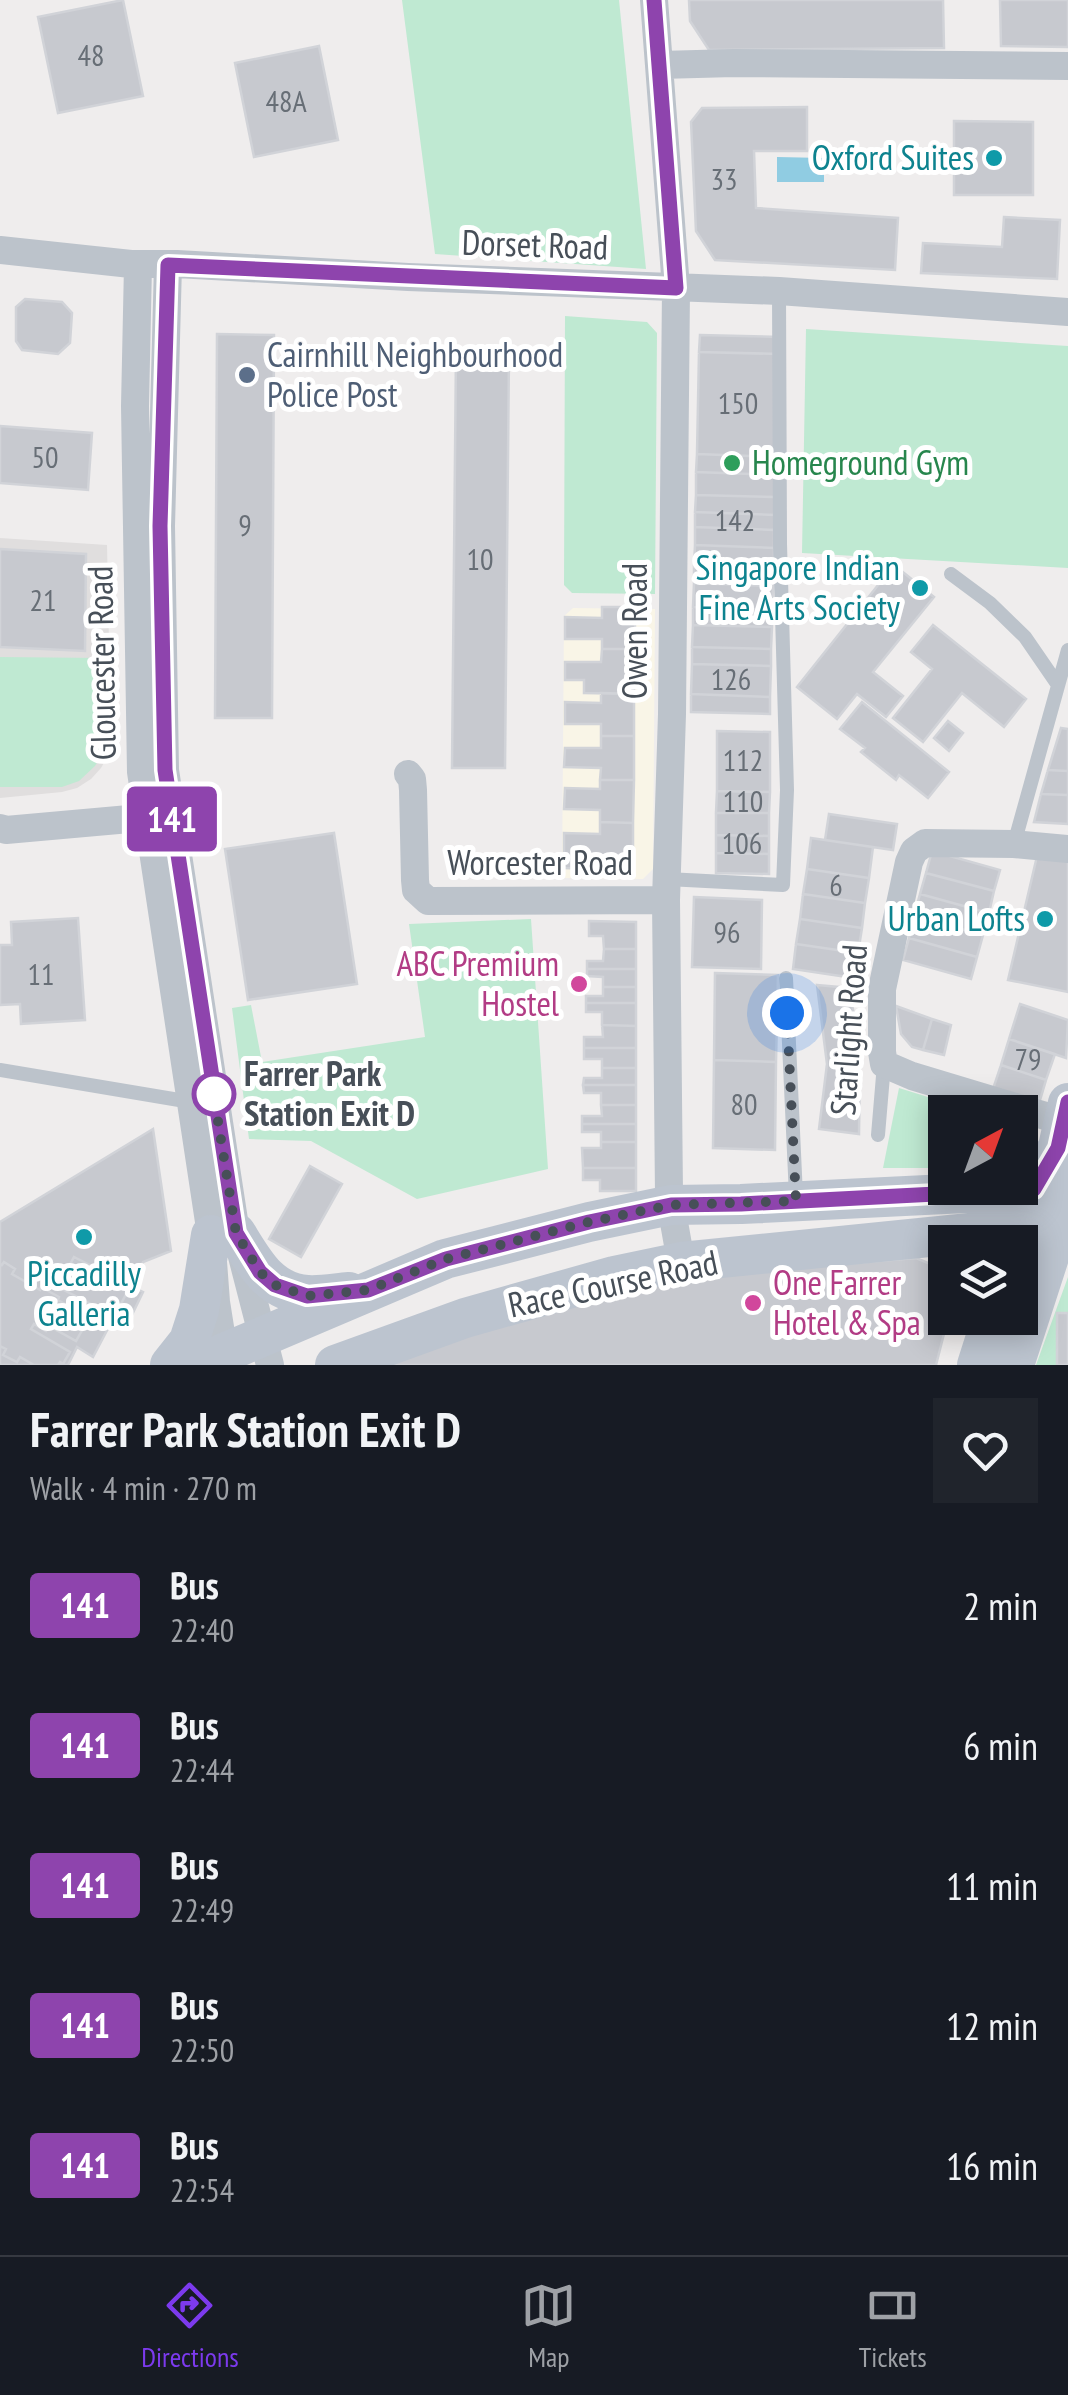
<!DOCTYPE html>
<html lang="en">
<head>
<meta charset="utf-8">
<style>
	:root { --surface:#171b24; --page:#20242c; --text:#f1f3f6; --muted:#9ea1a6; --line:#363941; --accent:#7c3aed }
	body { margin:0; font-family:"PT Sans Narrow",sans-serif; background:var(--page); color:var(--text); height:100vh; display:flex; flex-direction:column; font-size:38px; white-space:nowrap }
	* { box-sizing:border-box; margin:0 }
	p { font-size:32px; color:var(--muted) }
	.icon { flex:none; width:55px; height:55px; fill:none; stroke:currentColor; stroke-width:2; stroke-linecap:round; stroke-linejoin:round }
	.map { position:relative; height:1365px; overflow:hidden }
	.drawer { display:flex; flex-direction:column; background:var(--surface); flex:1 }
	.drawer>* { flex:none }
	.badge { padding:0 20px; border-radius:8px; font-size:35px; line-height:65px }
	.needle { width:65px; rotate:41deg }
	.fabs { position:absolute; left:928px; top:1095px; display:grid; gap:20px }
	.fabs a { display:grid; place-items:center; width:110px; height:110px; border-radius:0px; background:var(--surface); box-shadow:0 5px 25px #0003; font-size:50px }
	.you { position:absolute; width:50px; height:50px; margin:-25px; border:8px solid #fff; border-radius:50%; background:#1a73e8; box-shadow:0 0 0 15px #1a73e833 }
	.map>.badge { position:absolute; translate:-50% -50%; box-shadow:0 0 0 5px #fff }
	.round { display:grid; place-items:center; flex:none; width:105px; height:105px; border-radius:0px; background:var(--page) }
	.summary { display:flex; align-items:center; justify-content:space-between; height:170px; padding:0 30px }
	h1 { font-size:48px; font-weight:600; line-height:75px }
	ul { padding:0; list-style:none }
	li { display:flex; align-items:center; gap:30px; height:140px; padding:0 30px }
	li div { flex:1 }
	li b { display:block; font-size:38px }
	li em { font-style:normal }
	li .badge { min-width:110px; font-weight:700; text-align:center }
	.dock { display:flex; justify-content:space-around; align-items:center; height:140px; border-top:2px solid var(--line); background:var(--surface); font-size:28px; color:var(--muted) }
	.dock a { display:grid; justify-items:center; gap:5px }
	.dock .on { color:var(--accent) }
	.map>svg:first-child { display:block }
	.commercial { fill:#f9f5e7 }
	.education { fill:#e0dede }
	.green { fill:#bfe9d2 }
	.water { fill:#90cce2 }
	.building { fill:#c7c9cf; stroke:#d1d3d8; stroke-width:2.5 }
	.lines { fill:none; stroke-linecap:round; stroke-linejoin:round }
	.lane { stroke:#bcc3cb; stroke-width:14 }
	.street { stroke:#bcc3cb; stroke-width:28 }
	.secondary { stroke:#bcc4cf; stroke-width:40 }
	.line-casing { stroke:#fff; stroke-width:22 }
	.line { stroke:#8e44ad; stroke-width:15 }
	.walk { stroke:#474f58; stroke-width:10; stroke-dasharray:0 18 }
	.culture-dot { fill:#0f9aa8; stroke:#fff; stroke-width:4 }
	.service-dot { fill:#5c6f8a; stroke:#fff; stroke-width:4 }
	.leisure-dot { fill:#2e9e5b; stroke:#fff; stroke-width:4 }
	.hotel-dot { fill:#d1479c; stroke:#fff; stroke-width:4 }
	.stop-dot { fill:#fff; stroke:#8e44ad; stroke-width:5 }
	.labels { text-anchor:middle; stroke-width:10; stroke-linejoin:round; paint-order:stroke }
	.number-label { font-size:30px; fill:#676e76 }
	.culture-label { font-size:35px; fill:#0d838f; stroke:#fff; text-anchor:end }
	.street-label { font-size:35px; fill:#474f58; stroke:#fff }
	.service-label { font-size:35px; fill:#4e5e75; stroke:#fff; text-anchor:start }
	.leisure-label { font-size:35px; fill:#27864d; stroke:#fff; text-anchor:start }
	.hotel-label { font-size:35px; fill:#b23c85; stroke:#fff; text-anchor:end }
	.stop-label { font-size:35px; font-weight:bold; fill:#474f58; stroke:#fff; text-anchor:start }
</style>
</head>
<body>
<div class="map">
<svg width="1068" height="1365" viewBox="0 0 1068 1365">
	<rect width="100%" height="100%" fill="#efeded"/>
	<!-- commercial -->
	<path class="commercial" d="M573,608L655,609L653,869L643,879L562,878L564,616Z"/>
	<!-- education -->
	<path class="education" d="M0,538L107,545L111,741L109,754L101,768L91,779L77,788L62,792L0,798Z"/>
	<!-- green -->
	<path class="green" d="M402,0H619L646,269L435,254Z
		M565,316L647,322L657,333L655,594L572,593L564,585Z
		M806,329L1068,346V568L802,553Z
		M0,657L102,658L107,746L95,766L79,781L62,787H0Z
		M531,919L548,1169L417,1199L311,1141L249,1139L232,1008L251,1005L262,1062L425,1037L409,924Z
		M899,1088L976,1112H945V1168H883Z
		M1068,1277V1365H1036Z"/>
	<!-- water -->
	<path class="water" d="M777,157L824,158V182H777Z"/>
	<!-- building -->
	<path class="building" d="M123,0L143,96L58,113L38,17Z
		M689,0H943L944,48L709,50L690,21Z
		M1000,0H1068V47L1001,46Z
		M319,46L338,140L254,157L235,63Z
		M807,107V151H754L756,208L898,218L895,270L715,260L696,231L691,122L702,108Z
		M954,121L1033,122V195H954Z
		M1004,217L1060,220L1057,279L921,273L923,243L1002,247Z
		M25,299L62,302L72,313L70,343L58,354L22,350L16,341V307Z
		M217,334L274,335L272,718H215Z
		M700,335L779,337V354L699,352Z
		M456,352H509L505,768H452Z
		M699,352L779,354L776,457L697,454Z
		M0,426L92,433L88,490L0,483Z
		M697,454L776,457V475L696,472Z
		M696,472L776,475L775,497L696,495Z
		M696,495L775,497V515L695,512Z
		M695,512L775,515L774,530L695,527Z
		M695,527L774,530V548L695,545Z
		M695,545L774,548V568L694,566Z
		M0,549L86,554L85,651L0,647Z
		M894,565L934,597L873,672L903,696L886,717L857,694L837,719L797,687Z
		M694,566L774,568L773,586L694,583Z
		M694,583L773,586L772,610L693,607Z
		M602,607H635V649H602V639H565V617L602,618Z
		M693,607L772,610V627L693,625Z
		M693,625L772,627L771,649L692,647Z
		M933,625L1026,699L1004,727L962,693L923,742L893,718L932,669L911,652Z
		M692,647L771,649V666L692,664Z
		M602,649H635L634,694L584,693V680H565V662H601Z
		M692,664L771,666L770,697L691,694Z
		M601,693L634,694V736H601V724H565V702L601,703Z
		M691,694L770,697V714L691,712Z
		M862,702L949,772L928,798L899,775L896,780L861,752L865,748L840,729Z
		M948,721L963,733L949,751L934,738Z
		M1061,728L1068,729V771L1048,770Z
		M717,731L770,732V792L717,791Z
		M601,736H634V780H600L601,768L564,767L565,748H601Z
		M1048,770L1068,771V795L1041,794Z
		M600,780H634L633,823L600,822V810L564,809L565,788L600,789Z
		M717,791L770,792L769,813H716Z
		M1041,794L1068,795V824L1034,822Z
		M716,813H769V836L716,835Z
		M829,814L897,824L893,850L825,840Z
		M600,822L633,823V863L626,870L564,868V833L600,834Z
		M334,833L357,984L248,1000L225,849Z
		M716,835L769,836V854L716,853Z
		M811,838L873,847L869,878L807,869Z
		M932,851L1000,870L994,891L926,873Z
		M1038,852L1068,858V992L1008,980Z
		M716,853L769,854V874L716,873Z
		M807,869L869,878L865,903L803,894Z
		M926,873L994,891L989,913L920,894Z
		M803,894L865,903L862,928L800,919Z
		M920,894L989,913L983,935L914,916Z
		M694,897L762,900L761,969L692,967Z
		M914,916L983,935L977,957L909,938Z
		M78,918L85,1020L21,1024L20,1004L0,1005V945H12L11,922Z
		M800,919L862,928L858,953L796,944Z
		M589,921L636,922V949H604L603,936H589Z
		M909,938L977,957L971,979L903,960Z
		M796,944L858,953L854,978L793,969Z
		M604,949H636V969H587V961H603Z
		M587,969H636V987H603V977L587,976Z
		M715,973L778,975L776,1062L714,1060Z
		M817,985L850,988L860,1060L859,1134L819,1129L827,1064Z
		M603,987H636V1003H586V996H603Z
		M586,1003H636V1026L602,1025V1012H586Z
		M1020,1004L1068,1020L1066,1058L1009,1039Z
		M896,1006L932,1019L923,1050L912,1047L901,1034Z
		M932,1019L951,1025L944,1055L923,1050Z
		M602,1025L636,1026V1048H584V1037H603Z
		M1009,1039L1055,1054L1046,1080L1001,1065Z
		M584,1048H636V1068H602V1059H584Z
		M714,1060L776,1062L775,1150L713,1148Z
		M1001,1065L1046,1080L1038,1107L992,1092Z
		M602,1068H636V1085H583L584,1078H602Z
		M583,1085H636V1105H601V1093H584Z
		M601,1105H636V1124H582V1116H602Z
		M582,1124H636V1142H601V1132H582Z
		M153,1129L171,1251L143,1262L93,1357L77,1347L68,1365H0V1222Z
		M601,1142H636V1168H583L582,1148H601Z
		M310,1166L342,1184L301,1257L269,1239Z
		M583,1168H636V1191H600V1180H583Z
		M74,1257L143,1292L128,1323L58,1287Z
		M916,1258L945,1270V1318H948L936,1365H366L625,1281Z
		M4,1262L15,1269L12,1274L40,1290L41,1287L59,1297L58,1300L89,1318L76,1341L49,1326L46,1331L34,1324L31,1329L70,1352L63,1364L60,1362L58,1365H34L20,1357L17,1362L3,1355L6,1349L0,1346V1264L2,1265Z
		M1057,1313H1068V1365H1057Z"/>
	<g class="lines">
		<!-- lane -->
		<path class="lane" d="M951,574L990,603L1025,637L1058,685
			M1014,844L1068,650
			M667,879L783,885L787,790L780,544L779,291
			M786,978L796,1196
			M0,1070L191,1102
			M878,1135L884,1064"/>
		<!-- street -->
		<path class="street" d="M654,0L676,288L672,714L666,900L669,1194L681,1262
			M660,65L734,63L1068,66
			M0,250L131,264H177L408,277L779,291L1068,312
			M138,265L135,406L141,772L211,1235L216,1302L226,1365
			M168,265L161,526L165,770L236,1233L270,1365
			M408,774L412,779L413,790L415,880L416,890L428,901L666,900
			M0,828L6,830L163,816
			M1062,1121L912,1076L884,1064L882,1052V989L909,862L914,851L925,843L1014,844L1068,849"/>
		<!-- secondary -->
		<path class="secondary" d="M1045,1170L1058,1147L1068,1103
			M236,1233C254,1262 269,1292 307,1295C321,1296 336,1293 349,1292
			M170,1365L189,1341L199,1310L211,1235
			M204,1365L224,1353L445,1259L589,1222L671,1205L741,1204L1068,1188
			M335,1365L465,1318L614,1276L681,1262L1019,1228L1068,1225
			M977,1365L992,1318
			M1014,1365L1050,1254L1067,1188L1058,1147"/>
	</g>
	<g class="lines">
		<defs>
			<path id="line" d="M654,0L676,288L168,265L160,526L165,770L236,1233L260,1272L275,1285L307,1296L368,1290L446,1259L589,1222L671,1205L741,1204L1034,1189L1058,1148L1068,1102"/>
		</defs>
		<!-- line casing -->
		<use href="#line" class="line-casing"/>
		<!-- line -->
		<use href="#line" class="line"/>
		<!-- walk -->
		<path class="walk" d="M214,1094L213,1090L236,1233L260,1272L275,1285L307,1296L368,1290L446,1259L589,1222L671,1205L796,1201L787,1013"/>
	</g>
	<!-- markers -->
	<g class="culture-dot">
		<circle cx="994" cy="158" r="10"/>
		<circle cx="920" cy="588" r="10"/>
		<circle cx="1045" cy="919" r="10"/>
		<circle cx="84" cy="1237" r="10"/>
	</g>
	<circle class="service-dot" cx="247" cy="375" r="10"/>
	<circle class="leisure-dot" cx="732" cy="463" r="10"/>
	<g class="hotel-dot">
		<circle cx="579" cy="984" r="10"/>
		<circle cx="753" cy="1303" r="10"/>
	</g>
	<circle class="stop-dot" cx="214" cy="1094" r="20"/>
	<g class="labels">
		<!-- number labels -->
		<g class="number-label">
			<text x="91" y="66">48</text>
			<text x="286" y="112">48A</text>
			<text x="724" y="190">33</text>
			<text x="738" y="414">150</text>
			<text x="45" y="468">50</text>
			<text x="735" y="531">142</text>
			<text x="245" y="536">9</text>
			<text x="480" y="570">10</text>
			<text x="43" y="611">21</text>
			<text x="731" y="690">126</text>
			<text x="743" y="771">112</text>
			<text x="743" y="812">110</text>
			<text x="742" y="854">106</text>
			<text x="836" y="896">6</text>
			<text x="727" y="943">96</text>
			<text x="41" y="985">11</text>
			<text x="1028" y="1070">79</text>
			<text x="744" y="1115">80</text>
		</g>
		<!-- culture labels -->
		<g class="culture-label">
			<text x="974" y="170">Oxford Suites</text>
			<text x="900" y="580">Singapore Indian<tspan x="900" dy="40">Fine Arts Society</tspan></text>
			<text x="1025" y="931">Urban Lofts</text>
			<text x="84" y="1286" text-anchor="middle">Piccadilly<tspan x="84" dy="40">Galleria</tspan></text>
		</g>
		<!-- street labels -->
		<g class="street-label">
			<text transform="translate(535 245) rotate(2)" y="12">Dorset Road</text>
			<text transform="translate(635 631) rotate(-90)" y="12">Owen Road</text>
			<text transform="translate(102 663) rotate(-91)" y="12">Gloucester Road</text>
			<text x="540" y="875">Worcester Road</text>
			<text transform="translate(849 1030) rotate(-86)" y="12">Starlight Road</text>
			<text transform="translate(613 1284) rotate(-12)" y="12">Race Course Road</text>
		</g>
		<!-- service labels -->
		<g class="service-label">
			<text x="267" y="367">Cairnhill Neighbourhood<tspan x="267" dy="40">Police Post</tspan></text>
		</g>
		<!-- leisure labels -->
		<g class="leisure-label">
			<text x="752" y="475">Homeground Gym</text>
		</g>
		<!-- hotel labels -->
		<g class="hotel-label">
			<text x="559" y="976">ABC Premium<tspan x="559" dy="40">Hostel</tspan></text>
			<text x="773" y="1295" text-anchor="start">One Farrer<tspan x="773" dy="40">Hotel &amp; Spa</tspan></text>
		</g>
		<!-- stop labels -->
		<g class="stop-label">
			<text x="244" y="1086">Farrer Park<tspan x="244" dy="40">Station Exit D</tspan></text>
		</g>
	</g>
</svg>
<div class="fabs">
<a><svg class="needle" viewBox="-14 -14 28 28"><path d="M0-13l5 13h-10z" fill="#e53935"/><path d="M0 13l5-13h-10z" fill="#9ea1a6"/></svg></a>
<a><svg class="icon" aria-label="layers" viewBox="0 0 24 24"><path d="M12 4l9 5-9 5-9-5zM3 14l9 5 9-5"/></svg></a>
</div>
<div class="you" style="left:787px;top:1013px"></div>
<b class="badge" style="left:172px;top:819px;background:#8e44ad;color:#fff">141</b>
</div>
<section class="drawer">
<div class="summary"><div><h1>Farrer Park Station Exit D</h1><p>Walk · 4 min · 270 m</p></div><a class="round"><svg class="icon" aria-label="heart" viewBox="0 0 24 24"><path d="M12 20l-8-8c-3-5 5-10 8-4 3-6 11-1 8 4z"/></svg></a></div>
<ul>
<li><span class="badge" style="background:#8e44ad;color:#fff">141</span><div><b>Bus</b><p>22:40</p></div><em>2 min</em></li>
<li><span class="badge" style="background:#8e44ad;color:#fff">141</span><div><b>Bus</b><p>22:44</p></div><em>6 min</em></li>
<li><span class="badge" style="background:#8e44ad;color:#fff">141</span><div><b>Bus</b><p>22:49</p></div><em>11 min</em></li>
<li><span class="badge" style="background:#8e44ad;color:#fff">141</span><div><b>Bus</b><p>22:50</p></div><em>12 min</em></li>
<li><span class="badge" style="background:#8e44ad;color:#fff">141</span><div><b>Bus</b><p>22:54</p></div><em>16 min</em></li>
</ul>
</section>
<nav class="dock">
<a class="on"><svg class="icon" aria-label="directions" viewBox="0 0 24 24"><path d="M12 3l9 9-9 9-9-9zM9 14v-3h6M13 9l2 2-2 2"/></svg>Directions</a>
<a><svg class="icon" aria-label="map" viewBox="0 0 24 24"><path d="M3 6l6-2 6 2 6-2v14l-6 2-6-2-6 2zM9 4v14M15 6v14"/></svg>Map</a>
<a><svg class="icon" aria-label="tickets" viewBox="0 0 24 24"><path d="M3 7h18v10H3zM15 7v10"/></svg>Tickets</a>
</nav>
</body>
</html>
